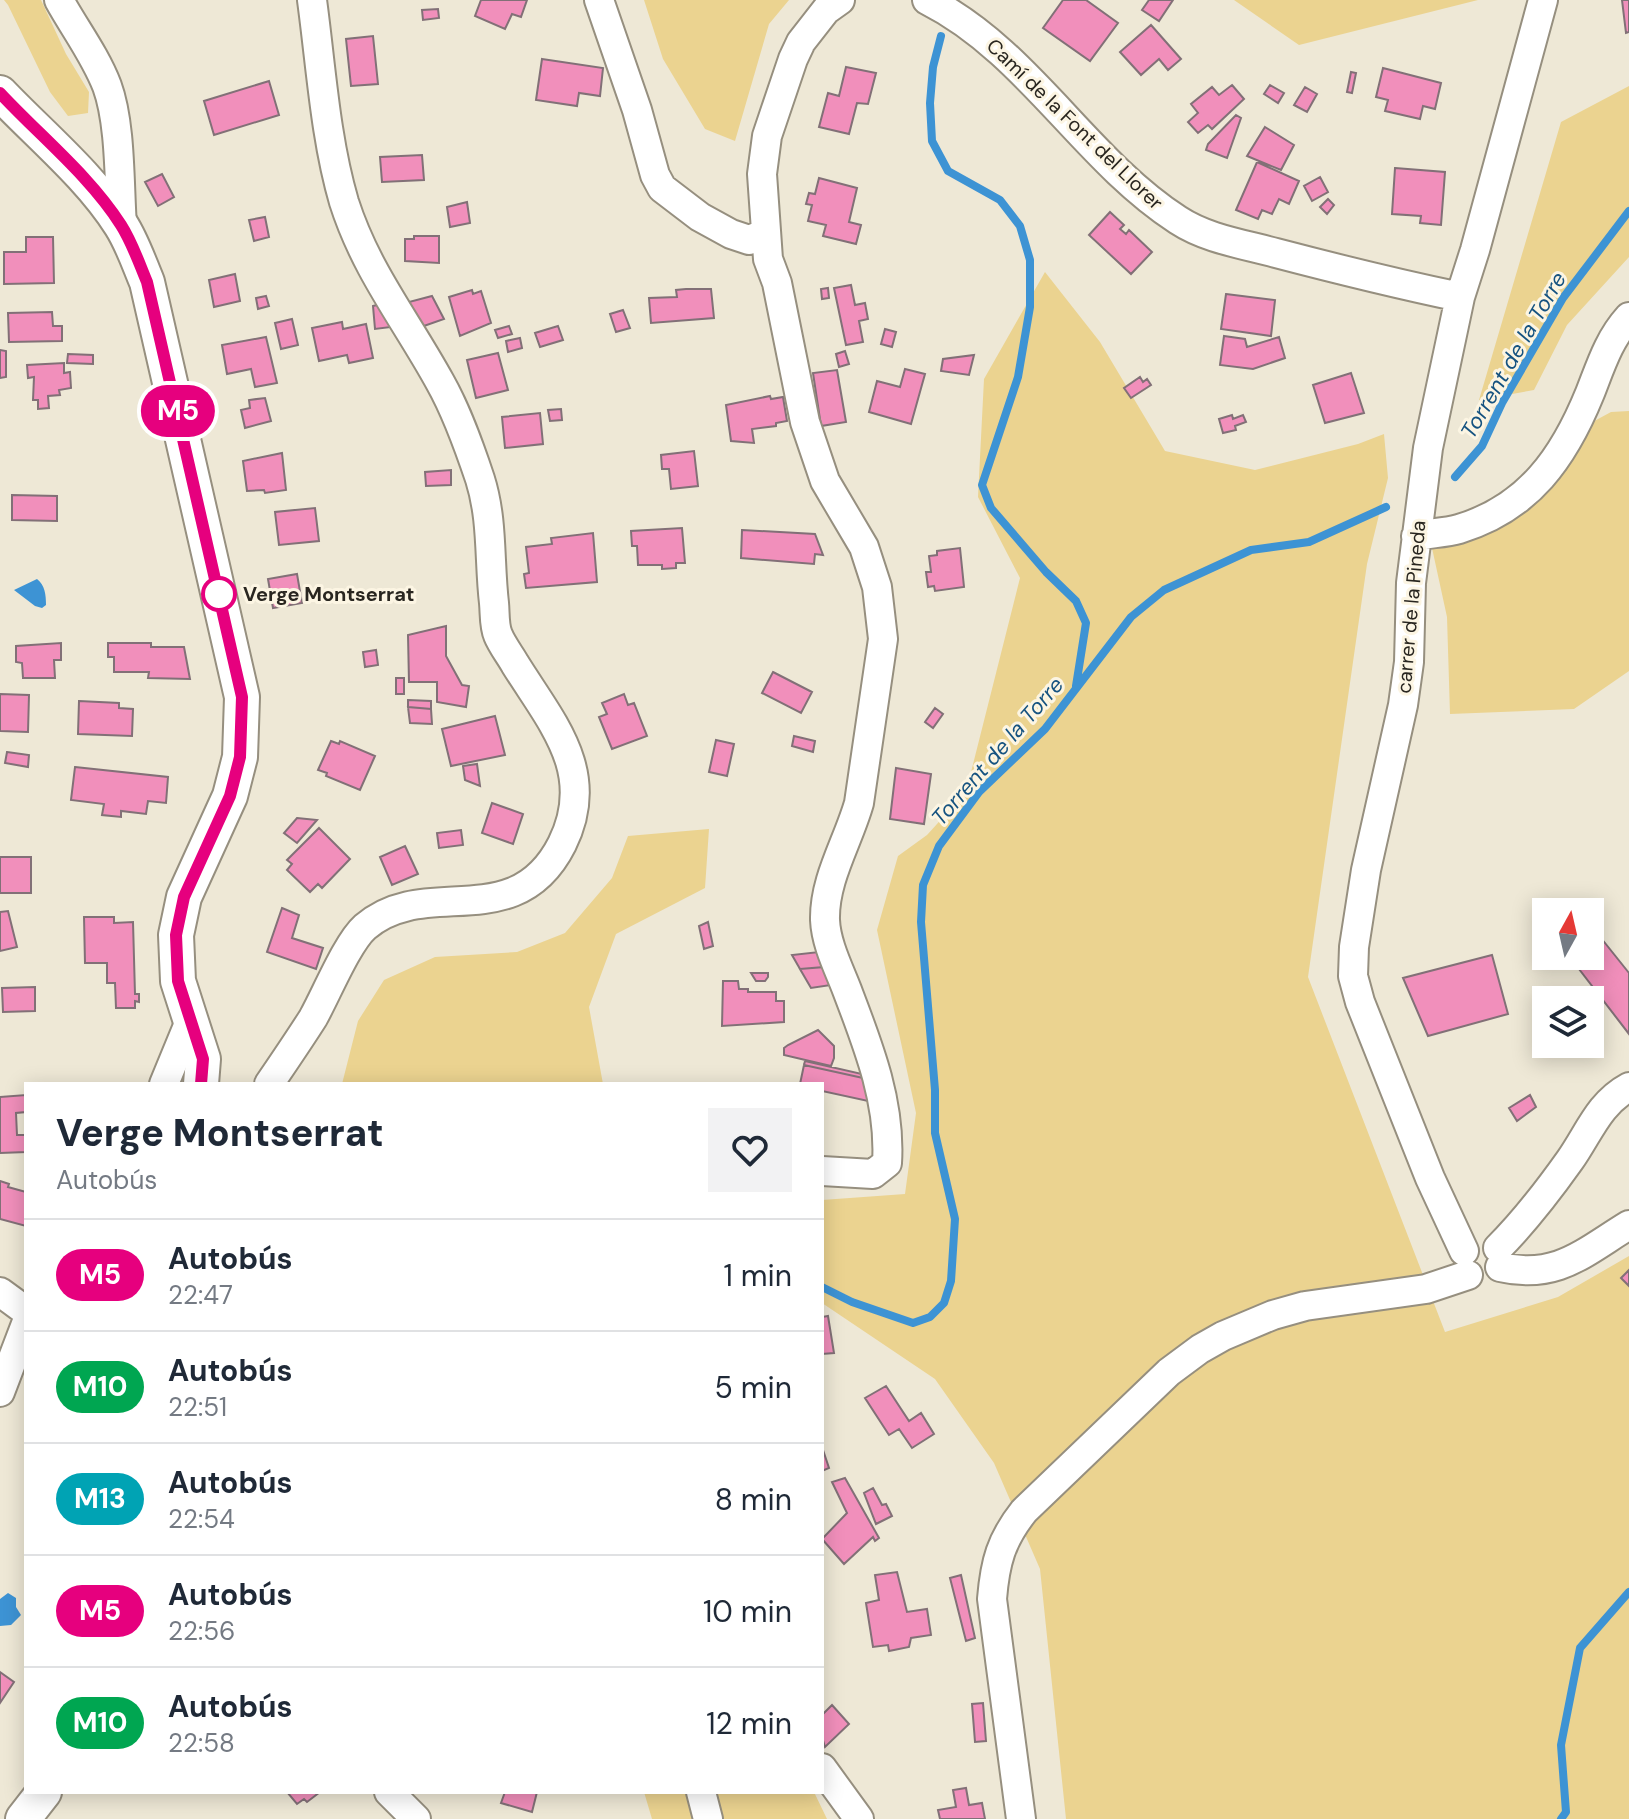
<!DOCTYPE html>
<html lang="es">
<head>
<meta charset="utf-8">
<style>
	:root { --surface:#fff; --page:#f2f2f3; --text:#1f2937; --muted:#747a83; --line:#e0e1e3 }
	body { margin:0; font-family:"DM Sans",sans-serif; background:var(--page); color:var(--text); height:100vh; display:flex; flex-direction:column; font-size:30px; white-space:nowrap }
	* { box-sizing:border-box; margin:0 }
	p { font-size:26px; color:var(--muted) }
	.icon { flex:none; width:44px; height:44px; fill:none; stroke:currentColor; stroke-width:2; stroke-linecap:round; stroke-linejoin:round }
	.map { position:relative; flex:1; overflow:hidden }
	.sheet { position:absolute; left:24px; top:1082px; width:800px; height:712px; display:flex; flex-direction:column; background:var(--surface); border-radius:0px; box-shadow:0 4px 20px #0003 }
	.sheet>* { flex:none }
	.badge { padding:0 16px; border-radius:26px; font-size:28px; line-height:52px }
	.needle { width:52px; rotate:8deg }
	.buttons { position:absolute; left:1532px; top:898px; display:grid; gap:16px }
	.buttons a { display:grid; place-items:center; width:72px; height:72px; border-radius:0px; background:var(--surface); box-shadow:0 4px 20px #0003; font-size:40px }
	.map>.badge { position:absolute; translate:-50% -50%; box-shadow:0 0 0 4px #fff }
	.round { display:grid; place-items:center; flex:none; width:84px; height:84px; border-radius:0px; background:var(--page) }
	.head { display:flex; align-items:center; justify-content:space-between; height:136px; padding:0 32px }
	h1 { font-size:38px; font-weight:800; line-height:60px }
	ul { padding:0; list-style:none }
	li { display:flex; align-items:center; gap:24px; height:112px; padding:0 32px; border-top:2px solid var(--line) }
	li div { flex:1 }
	li b { display:block; font-size:30px }
	li em { font-style:normal }
	li .badge { min-width:88px; font-weight:700; text-align:center }
	.map>svg:first-child { display:block }
	.green { fill:#ebd390 }
	.water { fill:#3d93d4 }
	.lines { fill:none; stroke-linecap:round; stroke-linejoin:round }
	.stream { stroke:#3d93d4; stroke-width:8 }
	.building { fill:#f18fbb; stroke:#827077; stroke-width:2 }
	.minor-casing { stroke:#968f7f; stroke-width:32 }
	.tertiary-casing { stroke:#968f7f; stroke-width:38 }
	.minor { stroke:#fff; stroke-width:28 }
	.tertiary { stroke:#fff; stroke-width:34 }
	.line-casing { stroke:#fff; stroke-width:18 }
	.line { stroke:#e6007e; stroke-width:12 }
	.stop-dot { fill:#fff; stroke:#e6007e; stroke-width:4 }
	.labels { text-anchor:middle; stroke-width:6; stroke-linejoin:round; paint-order:stroke }
	.street-label { font-size:20px; fill:#292620; stroke:#fcf5e3 }
	.stop-label { font-size:20px; font-weight:bold; fill:#292620; stroke:#fcf5e3; text-anchor:start }
	.water-label { font-size:22px; font-style:italic; fill:#165380; stroke:#fcf5e3 }
</style>
</head>
<body>
<div class="map">
<svg width="1629" height="1819" viewBox="0 0 1629 1819">
	<rect width="100%" height="100%" fill="#eee8d6"/>
	<!-- green -->
	<path class="green" d="M4,0H41L66,54L89,92L88,113L68,116L50,92L8,5Z
		M644,0H789L769,24L735,141L705,129L663,59Z
		M1234,0H1478L1299,45Z
		M1629,86V257L1567,325L1534,390L1479,400L1561,122Z
		M1045,272L1100,342L1165,451L1255,470L1358,444L1384,434L1388,478L1367,564L1308,977L1445,1332L1558,1297L1629,1256V1819H1066L1040,1569L994,1463L935,1379L822,1303V1200L905,1194L916,1113L877,930L898,856L927,835L966,792L1020,578L978,497L984,379Z
		M1629,411V671L1574,709L1450,714L1447,617L1432,548L1474,538L1574,432L1611,412Z
		M709,829L705,888L616,934L589,1007L603,1084H342L358,1021L384,980L435,957L517,952L565,933L612,878L628,836Z
		M644,1792H814L827,1819H652Z"/>
	<!-- water -->
	<path class="water" d="M37,579C45,585 46,595 46,605L42,608L35,606L14,590Z
		M8,1593L16,1598V1607L21,1615L11,1625L0,1626V1599Z"/>
	<g class="lines">
		<!-- stream -->
		<path class="stream" d="M941,36L933,67L930,103L932,141L948,171L1000,200L1020,226L1030,260V307L1018,377L982,485L991,508L1046,572L1076,601L1086,623L1076,686
			M1455,477L1482,446L1502,403L1563,298L1629,211
			M822,1287L852,1302L913,1323L930,1317L944,1303L951,1281L955,1219L935,1133V1090L921,922L923,885L939,846L979,792L1045,729L1131,617L1164,590L1251,550L1309,542L1386,507
			M1561,1819L1566,1812L1561,1745L1580,1648L1629,1592"/>
	</g>
	<!-- building -->
	<path class="building" d="M481,0H527L521,17L512,14L505,29L475,16Z
		M1063,0H1086L1118,23L1090,61L1043,28Z
		M1149,0H1173L1159,21L1142,10Z
		M1622,0H1629V32L1626,33Z
		M438,9L439,18L423,20L422,10Z
		M1151,25L1181,59L1168,70L1159,59L1141,75L1120,52Z
		M373,36L378,84L351,86L346,39Z
		M542,59L603,68L600,96L579,93L577,106L536,100Z
		M846,67L876,73L868,104L857,103L849,134L819,127L828,93L839,96Z
		M1383,68L1441,83L1435,109L1423,106L1420,119L1385,111L1388,100L1376,97Z
		M1351,72L1356,73L1352,93L1347,92Z
		M269,81L279,115L214,135L204,101Z
		M1232,85L1244,99L1212,129L1208,125L1198,133L1188,122L1198,113L1191,104L1212,87L1219,95Z
		M1270,85L1284,93L1278,103L1264,94Z
		M1305,87L1317,94L1307,112L1294,105Z
		M1236,115L1241,118L1227,158L1206,150L1208,144Z
		M1265,127L1294,145L1281,170L1247,156Z
		M422,155L424,180L382,182L380,157Z
		M1257,162L1299,181L1289,204L1279,199L1272,214L1262,210L1258,219L1236,210Z
		M1395,168L1445,172L1441,225L1420,223L1421,216L1392,214Z
		M162,174L174,197L158,206L145,182Z
		M1320,177L1328,192L1312,201L1304,186Z
		M819,178L857,188L849,222L861,225L856,244L823,236L826,225L808,221L812,205L806,204L809,193L815,194Z
		M1328,199L1334,205L1327,214L1320,207Z
		M467,202L470,223L450,227L447,207Z
		M1110,212L1124,225L1120,229L1126,234L1129,230L1152,252L1131,274L1089,235Z
		M265,217L269,237L254,241L249,220Z
		M414,236H439V263L405,261V239H414Z
		M26,237H53L54,283L4,284V252H26Z
		M235,274L240,301L214,307L209,280Z
		M851,285L855,305L865,303L868,319L859,321L863,342L846,345L834,288Z
		M828,288L829,298L822,299L821,289Z
		M686,289H711L714,318L651,323L649,298L677,297L676,290Z
		M472,290L473,294L481,291L491,323L460,336L449,297Z
		M1226,294L1275,300L1271,336L1221,329Z
		M266,296L269,306L258,309L256,298Z
		M432,296L444,319L421,327L405,303Z
		M377,305L391,327L375,329L373,306Z
		M623,310L630,328L616,332L610,314Z
		M52,312L53,326H62V341L9,342L8,313Z
		M292,319L298,345L281,349L275,323Z
		M342,322L343,329L366,324L373,358L349,363L347,355L319,361L312,328Z
		M509,326L512,334L498,338L495,330Z
		M558,326L563,340L540,347L535,333Z
		M885,329L896,332L892,347L881,344Z
		M1224,336L1245,339L1247,347L1279,337L1285,358L1253,369L1220,365Z
		M266,337L277,383L255,387L251,369L227,374L222,345Z
		M520,338L522,348L508,352L506,341Z
		M0,350L6,351V377L0,378Z
		M845,351L849,364L839,367L836,354Z
		M498,353L508,390L476,398L467,360Z
		M68,354L93,355V364L67,363Z
		M974,355L969,375L941,371L943,359Z
		M64,363V373L70,372L71,388L59,390L60,395L48,396L49,408L38,409V400H33L34,377L28,378L27,365Z
		M905,369L925,374L911,424L869,412L877,381L900,387Z
		M837,370L846,422L821,426L813,373Z
		M1351,373L1364,413L1325,423L1313,385Z
		M1140,377L1143,382L1147,379L1151,385L1131,398L1124,388Z
		M770,396L771,399L783,397L787,421L776,423V426L752,429L754,443L731,441L726,405Z
		M265,398L271,421L245,428L241,410L250,408L249,400Z
		M561,409L562,420L550,421L548,410Z
		M540,413L543,444L505,448L502,417Z
		M1232,415L1233,419L1243,415L1246,422L1235,426L1236,430L1223,433L1219,419Z
		M694,451L698,486L671,489L669,469H662L661,455Z
		M282,453L286,490L265,493L264,490L247,491L243,461Z
		M451,470V485L426,486L425,472Z
		M12,495L57,496V521L12,520Z
		M315,508L319,541L279,545L275,512Z
		M682,528L685,563H676V568L662,569V565H638L637,546H632L631,531Z
		M742,530L815,534L823,555L815,554L814,564L741,558Z
		M593,533L597,582L526,588L524,574L529,573L526,547L552,544L551,538Z
		M960,548L964,587L935,591L934,586L928,587L926,572H931L929,556L937,555V551Z
		M297,574L302,603L273,608L268,579Z
		M446,626V656L462,685L469,686L466,707L437,702V682H409L408,635Z
		M61,643V660H54L55,678H23L22,663L16,662V646Z
		M108,643H151V647H184L190,679L148,678L149,672H114V657H108Z
		M376,650L378,665L365,667L363,652Z
		M773,672L812,692L801,713L762,693Z
		M396,678H404V694H396Z
		M0,694L29,695L28,732L0,731Z
		M624,694L628,705L634,703L647,736L612,749L599,717L607,714L602,703Z
		M408,700L431,701V709L408,707Z
		M79,701L119,703V708L133,709L132,736L78,734Z
		M408,707L431,709L432,724L410,723Z
		M935,708L943,714L933,728L925,722Z
		M495,716L505,755L451,766L442,729Z
		M794,736L815,741L813,752L792,746Z
		M716,740L734,744L727,776L709,772Z
		M331,741L339,744L340,741L375,756L360,790L326,776L327,773L318,770Z
		M7,752L29,755L28,767L5,763Z
		M477,764L480,786L465,780L463,766Z
		M75,767L168,777L166,803L148,801L146,814L121,811V817L102,815L104,804L71,800Z
		M896,768L931,774L924,824L890,819Z
		M492,803L523,814L513,844L482,833Z
		M297,818L317,820L297,843L284,833Z
		M319,828L350,859L322,888L318,884L310,892L287,870L292,864L287,860Z
		M461,830L463,845L439,848L437,833Z
		M405,846L418,874L392,885L380,857Z
		M0,857H31V893H0Z
		M282,908L299,915L292,938L323,948L316,969L267,952Z
		M8,911L17,947L0,951V912Z
		M84,917H114V923L133,922L135,994H139V1002L135,1001V1008H116L115,983H107V963H85Z
		M708,922L713,946L704,949L699,926Z
		M1597,933L1629,973V1034L1569,956H1590V938Z
		M819,952L824,967L800,969L792,955Z
		M1492,955L1508,1014L1428,1036L1403,978Z
		M824,967L831,985L811,988L800,969Z
		M751,973H768V977L765,981H756Z
		M723,981H738L739,989H748V992H776V1001H784V1022L722,1026Z
		M35,987V1011L3,1012L2,988Z
		M818,1030L834,1046V1058L831,1066L784,1055V1048L788,1045Z
		M805,1061L862,1074L863,1078L804,1065Z
		M804,1065L863,1078L868,1101L822,1091V1084H800Z
		M26,1095V1112L16,1113L17,1135H26V1152L0,1153V1097Z
		M1530,1095L1536,1107L1517,1121L1509,1108Z
		M0,1181L9,1184L8,1187L26,1192V1226L0,1219Z
		M1629,1270V1286L1621,1278Z
		M828,1316L834,1353L822,1354V1317Z
		M886,1386L909,1421L921,1413L934,1434L912,1448L899,1429L889,1435L865,1398Z
		M822,1447L829,1468L822,1471Z
		M845,1478L879,1538L875,1541L873,1537L844,1564L822,1539L847,1513L832,1482Z
		M873,1488L882,1505L886,1504L892,1516L876,1524L864,1493Z
		M897,1572L907,1612L927,1609L931,1635L911,1638L909,1647L889,1651L888,1645L873,1647L866,1603L879,1600L875,1575Z
		M961,1575L975,1638L966,1641L950,1578Z
		M0,1672L14,1682L0,1703Z
		M983,1703L986,1741L975,1742L972,1704Z
		M832,1705L849,1724L825,1747L822,1737V1715Z
		M966,1788L969,1805L982,1803L985,1819H940L938,1810L956,1807L953,1790Z
		M287,1792H320L307,1802L304,1799L297,1804Z
		M505,1792H537L532,1812L501,1803Z"/>
	<g class="lines">
		<defs>
			<path id="minor" d="M59,0C75,29 95,55 107,86C121,124 119,185 122,226
				M599,0L637,110L655,175L662,188L700,217L731,234L749,240L764,234
				M927,0C1028,51 1084,159 1178,220C1207,239 1243,244 1276,253C1337,269 1398,284 1460,297
				M1416,536C1430,533 1445,533 1459,529C1529,508 1564,457 1590,393C1601,365 1609,339 1629,317
				M164,1084L190,1021
				M269,1084C284,1062 299,1040 313,1018C326,995 347,943 365,927C426,874 515,937 562,844C598,772 551,722 515,664C510,655 502,645 498,635C494,626 495,613 494,603C489,561 493,520 480,479C469,446 457,412 440,382C406,320 366,271 344,202C325,137 321,66 312,0
				M822,1171L873,1174L887,1163C891,1103 868,1045 847,990C839,969 826,944 825,920C824,879 848,842 859,803L883,639L877,587L864,547L825,481L805,422L777,283L768,259L762,174L767,136L793,59L801,42L826,10L840,0
				M1498,1248C1524,1222 1548,1191 1570,1160C1589,1133 1599,1103 1629,1087
				M1464,1251L1430,1178L1360,1002L1353,976L1354,947L1366,870L1403,705L1409,662L1411,583L1428,448L1460,297L1475,250L1543,0
				M1500,1267C1557,1280 1583,1253 1629,1225
				M0,1292L26,1311
				M0,1392L26,1324
				M822,1768L859,1819
				M389,1792L416,1819
				M701,1792L708,1819
				M1021,1819L992,1599C995,1562 1001,1540 1024,1511L1169,1372L1200,1349L1223,1336L1273,1315L1305,1306L1426,1289L1468,1275"/>
			<path id="tertiary" d="M0,93C40,135 90,176 121,225C132,242 139,263 147,282L242,697L240,757L230,796L184,897L176,935L178,981L203,1059L201,1084
				M23,1819L44,1792"/>
		</defs>
		<!-- minor casing -->
		<use href="#minor" class="minor-casing"/>
		<!-- tertiary casing -->
		<use href="#tertiary" class="tertiary-casing"/>
		<!-- minor -->
		<use href="#minor" class="minor"/>
		<!-- tertiary -->
		<use href="#tertiary" class="tertiary"/>
	</g>
	<g class="lines">
		<defs>
			<path id="line" d="M0,93C40,136 90,176 121,225C132,242 139,263 147,282L242,697L240,757L230,796L184,897L176,935L178,981L203,1059L201,1084"/>
		</defs>
		<!-- line casing -->
		<use href="#line" class="line-casing"/>
		<!-- line -->
		<use href="#line" class="line"/>
	</g>
	<!-- markers -->
	<circle class="stop-dot" cx="219" cy="594" r="16"/>
	<g class="labels">
		<!-- street labels -->
		<g class="street-label">
			<text transform="translate(1075 124) rotate(44)" y="7">Camí de la Font del Llorer</text>
			<text transform="translate(1411 607) rotate(-85)" y="7">carrer de la Pineda</text>
		</g>
		<!-- stop labels -->
		<g class="stop-label">
			<text x="243" y="601">Verge Montserrat</text>
		</g>
		<!-- water labels -->
		<g class="water-label">
			<text transform="translate(1513 355) rotate(-60)" y="8">Torrent de la Torre</text>
			<text transform="translate(997 751) rotate(-49)" y="8">Torrent de la Torre</text>
		</g>
	</g>
</svg>
<div class="buttons">
<a><svg class="needle" viewBox="-14 -14 28 28"><path d="M0-13l5 13h-10z" fill="#e53935"/><path d="M0 13l5-13h-10z" fill="#747a83"/></svg></a>
<a><svg class="icon" aria-label="layers" viewBox="0 0 24 24"><path d="M12 4l9 5-9 5-9-5zM3 14l9 5 9-5"/></svg></a>
</div>
<b class="badge" style="left:178px;top:411px;background:#e6007e;color:#fff">M5</b>
<section class="sheet">
<div class="head"><div><h1>Verge Montserrat</h1><p>Autobús</p></div><a class="round"><svg class="icon" aria-label="heart" viewBox="0 0 24 24"><path d="M12 20l-8-8c-3-5 5-10 8-4 3-6 11-1 8 4z"/></svg></a></div>
<ul>
<li><span class="badge" style="background:#e6007e;color:#fff">M5</span><div><b>Autobús</b><p>22:47</p></div><em>1 min</em></li>
<li><span class="badge" style="background:#00a651;color:#fff">M10</span><div><b>Autobús</b><p>22:51</p></div><em>5 min</em></li>
<li><span class="badge" style="background:#00a3b4;color:#fff">M13</span><div><b>Autobús</b><p>22:54</p></div><em>8 min</em></li>
<li><span class="badge" style="background:#e6007e;color:#fff">M5</span><div><b>Autobús</b><p>22:56</p></div><em>10 min</em></li>
<li><span class="badge" style="background:#00a651;color:#fff">M10</span><div><b>Autobús</b><p>22:58</p></div><em>12 min</em></li>
</ul>
</section>
</div>
</body>
</html>
